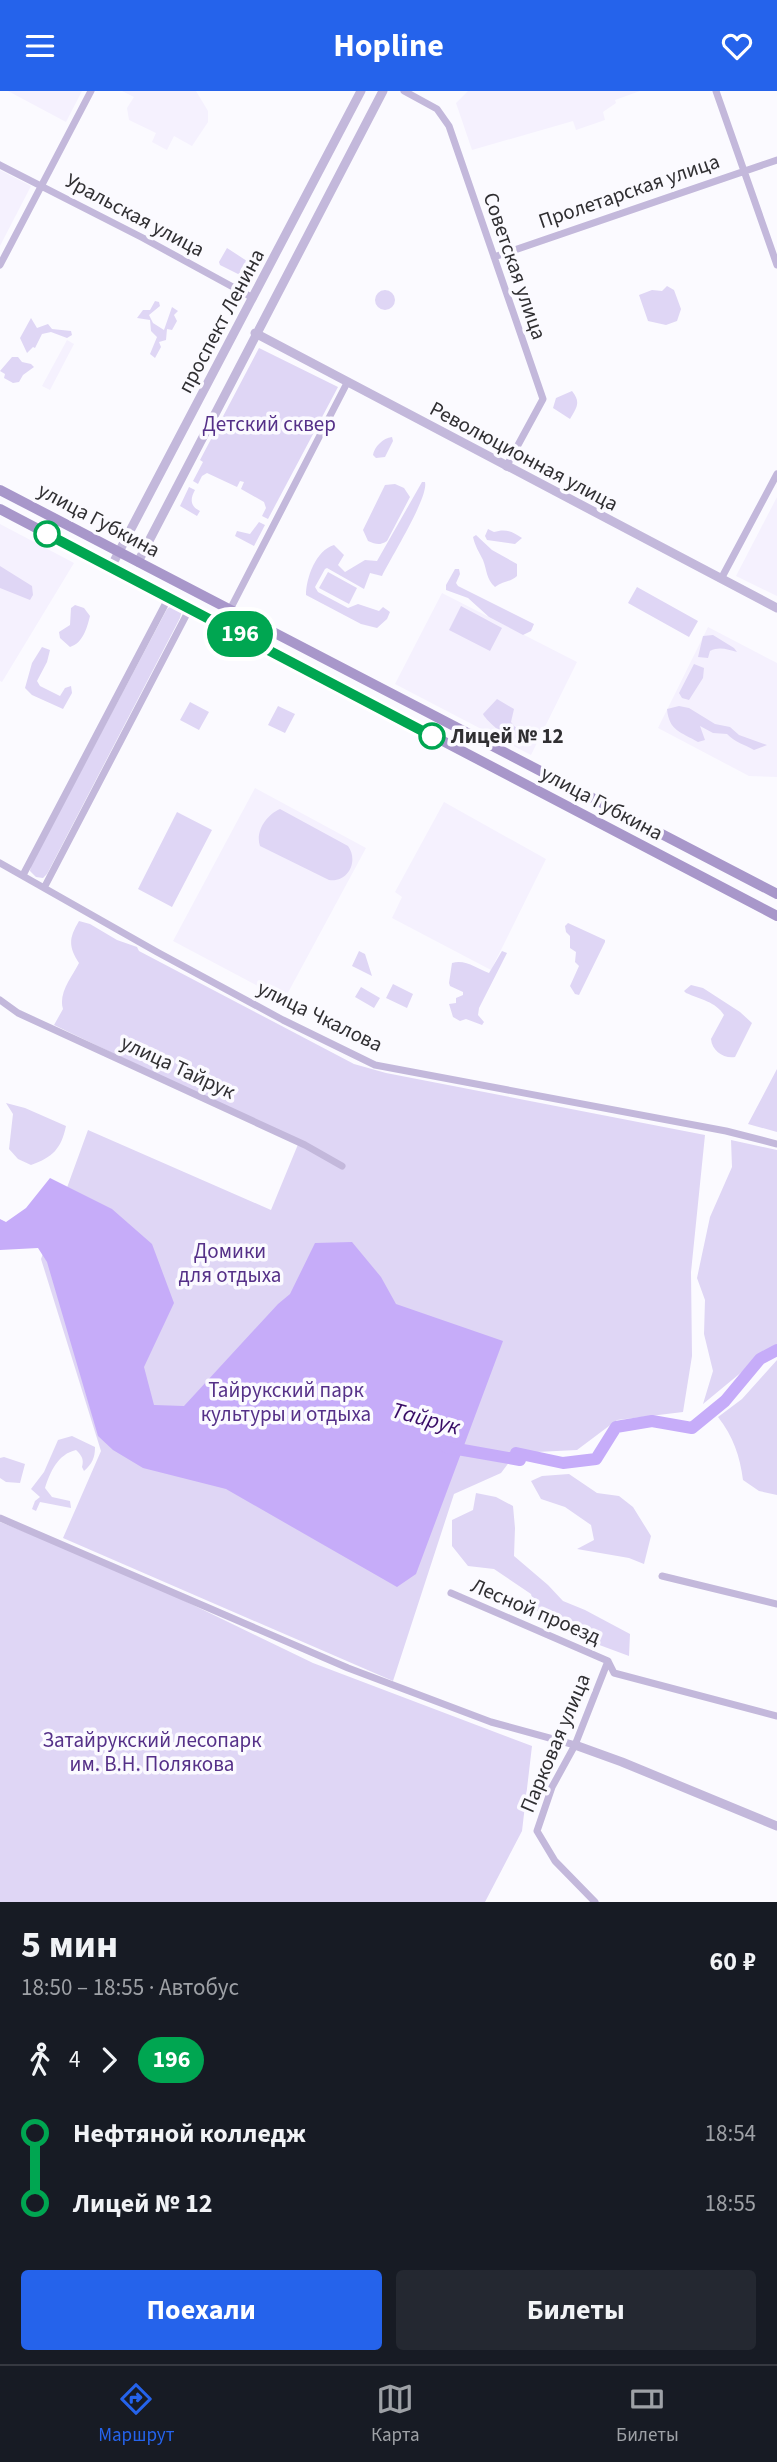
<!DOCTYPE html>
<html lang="ru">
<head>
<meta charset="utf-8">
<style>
	:root { --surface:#171b24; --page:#242831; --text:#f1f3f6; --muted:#9ea1a6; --line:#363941; --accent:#2563eb }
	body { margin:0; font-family:"Source Sans 3",sans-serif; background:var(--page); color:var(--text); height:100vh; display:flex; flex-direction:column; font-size:26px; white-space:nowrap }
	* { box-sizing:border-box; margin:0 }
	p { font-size:23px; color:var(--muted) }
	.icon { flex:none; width:38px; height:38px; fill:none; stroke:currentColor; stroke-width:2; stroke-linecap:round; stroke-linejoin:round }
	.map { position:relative; height:1811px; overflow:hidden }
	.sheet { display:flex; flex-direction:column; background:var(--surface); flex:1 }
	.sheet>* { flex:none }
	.badge { padding:0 14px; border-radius:23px; font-size:24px; line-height:46px }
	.map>.badge { position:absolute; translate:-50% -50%; box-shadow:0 0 0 4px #fff }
	.legs { display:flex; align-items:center; gap:10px; height:77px; padding:0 21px; font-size:23px }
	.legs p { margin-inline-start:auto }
	.headline { display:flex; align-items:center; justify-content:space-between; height:119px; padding:0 21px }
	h1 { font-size:38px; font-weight:700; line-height:52px }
	.primary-button { display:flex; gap:14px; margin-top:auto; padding:14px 21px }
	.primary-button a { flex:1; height:80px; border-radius:7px; background:var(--accent); color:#fff; font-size:28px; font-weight:700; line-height:80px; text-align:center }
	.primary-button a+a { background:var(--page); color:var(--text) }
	ul { padding:0 21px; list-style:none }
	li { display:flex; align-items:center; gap:24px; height:70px; font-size:26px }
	li i { display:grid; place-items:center; width:10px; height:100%; margin:0 9px; background:currentColor }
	li i::after { content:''; width:18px; height:18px; margin:-9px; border:5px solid; border-radius:50%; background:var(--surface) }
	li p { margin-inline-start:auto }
	li:first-child i { background:linear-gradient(#0000 50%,currentColor 0) }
	li:last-child i { background:linear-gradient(currentColor 50%,#0000 0) }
	header { display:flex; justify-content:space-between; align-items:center; height:91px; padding:0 21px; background:var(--accent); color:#fff; font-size:32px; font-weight:700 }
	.tab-bar { display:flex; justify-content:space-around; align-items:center; height:98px; border-top:2px solid var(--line); background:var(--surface); font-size:19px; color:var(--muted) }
	.tab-bar a { display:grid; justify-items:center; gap:4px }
	.tab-bar .on { color:var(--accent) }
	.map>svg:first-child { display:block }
	.built { fill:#f5f1fe }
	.green { fill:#dfd6f5 }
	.water { fill:#c6acf9 }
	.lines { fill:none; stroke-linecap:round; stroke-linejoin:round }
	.river { stroke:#c6acf9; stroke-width:12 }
	.minor { stroke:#c3b8db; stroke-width:7 }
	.tertiary { stroke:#c3b8db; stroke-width:9 }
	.secondary { stroke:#a897ca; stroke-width:10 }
	.line-1-casing { stroke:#fff; stroke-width:16 }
	.line-1 { stroke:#00a651; stroke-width:10 }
	.stop-1-dot { fill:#fff; stroke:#00a651; stroke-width:3.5 }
	.labels { text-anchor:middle; stroke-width:7; stroke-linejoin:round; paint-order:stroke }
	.street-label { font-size:21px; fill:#302f32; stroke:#fbfaff }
	.park-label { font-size:21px; fill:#553088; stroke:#fbfaff }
	.stop-label { font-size:21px; font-weight:bold; fill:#302f32; stroke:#fbfaff; text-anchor:start }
	.water-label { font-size:23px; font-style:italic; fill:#380c66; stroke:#fbfaff }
</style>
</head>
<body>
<header><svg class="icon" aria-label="menu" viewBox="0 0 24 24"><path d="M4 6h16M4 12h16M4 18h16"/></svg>Hopline<svg class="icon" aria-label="heart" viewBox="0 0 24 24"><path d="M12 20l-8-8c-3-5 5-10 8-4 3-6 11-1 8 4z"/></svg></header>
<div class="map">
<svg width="777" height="1811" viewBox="0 0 777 1811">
	<rect width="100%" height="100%" fill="#fbfaff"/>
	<!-- built -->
	<path class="built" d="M8,0H82L66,31Z
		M122,0H196L208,20V31L192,55L174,45L167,59L152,51L156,42L129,29L127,17L134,6Z
		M468,0H640L615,9L616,12L603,21L605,29L576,39L573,30L472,59L456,12Z
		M0,79L31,95L0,155Z
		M67,249L74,253L50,299L42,295Z
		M777,406V505L736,485Z
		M0,433L74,472L2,591L0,590Z
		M442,502L577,571L531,664L395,593Z
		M708,536L777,572V686L749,685L658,637Z
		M255,697L366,757L284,909L173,850Z
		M444,711L546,768L491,879L392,827L402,806L395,801Z"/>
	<!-- green -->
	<path class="green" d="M227,157L250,172L242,185L220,174L219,171Z
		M667,195L674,199L681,218L677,230L666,234L648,230L639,204L652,199L662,200Z
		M375 209a10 10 0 1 1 20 0a10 10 0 1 1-20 0Z
		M155,210L159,211L160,215L149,224L153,232L164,239L172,216L178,220L174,224L177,230L172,239L167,238L166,249L159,251L161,256L155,267L150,263L157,246L151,240L150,229L137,227L143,219H150Z
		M31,227L37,237L48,233L52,238L71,240L72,244L67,247L51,241L42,243L35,257L33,256L27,262L20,247Z
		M259,257L338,296L268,428L262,425L266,417L264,411L241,398L244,391L240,390L237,396L207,382L202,385L198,393L193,390L203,371L200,369Z
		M12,266H18L22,271L31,273L34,276L23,284L19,291L13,292L4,287L5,283L0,280Z
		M572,300C581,311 577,316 570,328L553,317L556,307Z
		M392,346L393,350L385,366L376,367L373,364C374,356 383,347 392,346Z
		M422,391H425C429,406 390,468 382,485L370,482L364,498L327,477L325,478L315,496L318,501L348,517L358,513L379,520L383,516L390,521L387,528L377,537L361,533L306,504C306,487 316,459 334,454L344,464L338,474L345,481L365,469L377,470Z
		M395,393L404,397L410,406L387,450C379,455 376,453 368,450L363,439L385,394Z
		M189,396L195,399C190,408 190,415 200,420L197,425L180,415Z
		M259,431L265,434L254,455L235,445L237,440L250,443Z
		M488,438L494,441C506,437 513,441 522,447L515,453L487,449L485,445Z
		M476,444L492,459L517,473V485C511,491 503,490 495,496C486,488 487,479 483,469C479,461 475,455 473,446Z
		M0,475L32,495L33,504L30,509L0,497Z
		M455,478H459L460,483L456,492L458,495L534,533L531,540L523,544L489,526L468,507L446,499V494Z
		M328,481L357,497L349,513L319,497Z
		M637,496L698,530L689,546L628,512Z
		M173,513L182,519L180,527L47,783L43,787L36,786L30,780L31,774L167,518Z
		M75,514L84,517L90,525C87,537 83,552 70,556L60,547L59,541L70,534L71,517Z
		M461,515L502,537L490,560L449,539Z
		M713,544L734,557L737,561C728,559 720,555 710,560L708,567L698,566L703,545Z
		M42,556L50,559L47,571L37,590L40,595L60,605L65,597L71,595L72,602L63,618L32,604L25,597L32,572Z
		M694,573L704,577L703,587L689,609L682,607L679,602Z
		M497,608L514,618L511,631L515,636L526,638V644L515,652C508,647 486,630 483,623Z
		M190,611L209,621L199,639L180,629Z
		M278,615L295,623L285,642L268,634Z
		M679,615L689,617L715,633L730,636L739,644L767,654L754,659C744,653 736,652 727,643L713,642L700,635L705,649L698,651C681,641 669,640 667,618Z
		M280,718L348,755C359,770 348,792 329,789L260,755C255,741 266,724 280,718Z
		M177,721L212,739L172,816L138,798Z
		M79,830L90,833L117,849L137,856L139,860L354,973L386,982L705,1044L691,1181L692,1265L683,1321L617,1329L577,1359L516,1362L501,1382L454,1403L393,1590L63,1447L101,1360L41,1168L88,1039L271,1119L299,1051L54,934L63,918C58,902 72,886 79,872C68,855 69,847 79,830Z
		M568,832L605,849V851L579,904L575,903L570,895L579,875L575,871L576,861L570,857V845L566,841L565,835Z
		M359,860L365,863L372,885L352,875Z
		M502,860L507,862L479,917L478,924L484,931L482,934L466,928L460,930L453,926L449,913L456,912V907L463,904V901L450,895L449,892L452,872C466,868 477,878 489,882Z
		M393,893L413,903L407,917L386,907Z
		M691,894L703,897L740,921L752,932L735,966C724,968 712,960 711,948L724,924C716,911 700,908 686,902L684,900Z
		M361,896L380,907L374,917L355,906Z
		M777,978V1041L748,1033Z
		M6,1012L25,1017L66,1035C61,1058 53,1066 31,1074L18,1068L9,1058L13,1023Z
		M731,1049L777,1059V1255L755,1270L703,1313L713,1280L704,1243L705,1209L697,1187L710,1126L732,1076Z
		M777,1269V1404L759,1400L743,1389C740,1365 733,1345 718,1326L742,1308Z
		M72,1345L95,1356C95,1367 92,1373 84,1380L82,1376C84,1368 82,1365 76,1359C58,1363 50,1381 45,1397L52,1406L70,1410L71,1417L40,1411L36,1420L32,1418L35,1410L40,1406L31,1398L44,1381L58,1349Z
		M4,1366L25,1373L20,1392L6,1391L0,1387V1367Z
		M569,1383L597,1402L619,1405L633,1416L651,1445L644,1473L629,1467L577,1458L594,1449L591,1434L565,1416L541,1408L531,1390L542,1385Z
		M476,1402L496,1406L513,1415L515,1437L514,1465L548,1494L563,1510L585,1519L630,1543L629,1565L594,1552L535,1519L531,1503L494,1478L468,1475L452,1455V1429L473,1419Z
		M0,1431L125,1481L313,1572L532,1655L522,1740L485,1811H0Z"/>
	<!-- water -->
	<path class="water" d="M50,1087L112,1118L152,1153L174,1212L144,1276L154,1314L184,1315L278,1213L290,1203L315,1152L352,1151L381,1186L396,1213L503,1250L416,1483L397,1496L226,1398L143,1377L113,1359L98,1345L47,1171L38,1157L0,1159V1128L6,1131L26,1117Z"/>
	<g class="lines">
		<!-- river -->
		<path class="river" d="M446,1356L520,1369L516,1362L563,1372L596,1368L616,1336L652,1330L692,1337L725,1310L760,1268L777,1259"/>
		<!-- minor -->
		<path class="minor" d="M404,0L437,18L449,35L543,308L506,376
			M716,0L777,174
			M0,74L143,147L253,207
			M494,166L777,69
			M0,174L91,0
			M721,488L777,383
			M222,534L347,292
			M0,772L157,861L283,929L375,974L726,1040L777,1053
			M23,784L169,506
			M44,797L190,517
			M0,909L18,922L305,1054L342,1075
			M0,1427L348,1577L491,1631L575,1654
			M662,1485L777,1513
			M451,1502L608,1570L614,1582L777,1625
			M595,1811L555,1770L537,1740L552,1696L575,1654L608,1570"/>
		<!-- tertiary -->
		<path class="tertiary" d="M255,242L777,517
			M138,471L383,0
			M111,476L361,0
			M575,1654L622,1671L777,1735"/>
		<!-- secondary -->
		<path class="secondary" d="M0,399L777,803
			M0,418L777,825"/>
	</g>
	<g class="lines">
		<defs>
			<path id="line-1" d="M47,443L432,645"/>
		</defs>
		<!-- line-1 casing -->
		<use href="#line-1" class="line-1-casing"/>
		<!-- line-1 -->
		<use href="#line-1" class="line-1"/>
	</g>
	<!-- markers -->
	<g class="stop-1-dot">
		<circle cx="47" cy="443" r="12"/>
		<circle cx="432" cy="645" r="12"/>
	</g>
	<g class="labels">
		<!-- street labels -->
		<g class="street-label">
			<text transform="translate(629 100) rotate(-19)" y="7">Пролетарская улица</text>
			<text transform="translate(135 124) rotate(28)" y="7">Уральская улица</text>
			<text transform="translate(515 175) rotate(71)" y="7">Советская улица</text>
			<text transform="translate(221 230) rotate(-62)" y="7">проспект Ленина</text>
			<text transform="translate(524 365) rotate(28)" y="7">Революционная улица</text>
			<text transform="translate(99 429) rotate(28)" y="7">улица Губкина</text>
			<text transform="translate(602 712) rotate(28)" y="7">улица Губкина</text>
			<text transform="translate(320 925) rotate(26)" y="7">улица Чкалова</text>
			<text transform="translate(178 976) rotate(25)" y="7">улица Тайрук</text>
			<text transform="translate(536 1520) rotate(23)" y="7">Лесной проезд</text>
			<text transform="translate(555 1652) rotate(-67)" y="7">Парковая улица</text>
		</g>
		<!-- park labels -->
		<g class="park-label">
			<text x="269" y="340">Детский сквер</text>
			<text x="230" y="1167">Домики<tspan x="230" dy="24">для отдыха</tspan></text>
			<text x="286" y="1306">Тайрукский парк<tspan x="286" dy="24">культуры и отдыха</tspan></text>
			<text x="152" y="1656">Затайрукский лесопарк<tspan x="152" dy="24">им. В.Н. Полякова</tspan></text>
		</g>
		<!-- stop labels -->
		<g class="stop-label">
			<text x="451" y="652">Лицей № 12</text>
		</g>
		<!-- water labels -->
		<g class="water-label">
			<text transform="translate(426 1327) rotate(15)" y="8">Тайрук</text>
		</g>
	</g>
</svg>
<b class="badge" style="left:240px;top:543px;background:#00a651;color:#fff">196</b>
</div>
<section class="sheet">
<div class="headline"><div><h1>5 мин</h1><p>18:50 – 18:55 · Автобус</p></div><b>60 ₽</b></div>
<div class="legs"><svg class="icon" aria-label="walk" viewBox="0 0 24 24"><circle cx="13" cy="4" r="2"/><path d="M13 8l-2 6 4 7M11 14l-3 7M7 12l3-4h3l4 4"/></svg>4<svg class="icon" aria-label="forward" viewBox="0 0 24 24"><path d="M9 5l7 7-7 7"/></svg><b class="badge" style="background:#00a651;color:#fff">196</b></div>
<ul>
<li><i style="color:#00a651"></i><b>Нефтяной колледж</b><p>18:54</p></li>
<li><i style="color:#00a651"></i><b>Лицей № 12</b><p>18:55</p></li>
</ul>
<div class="primary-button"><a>Поехали</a><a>Билеты</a></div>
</section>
<nav class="tab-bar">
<a class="on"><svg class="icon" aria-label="directions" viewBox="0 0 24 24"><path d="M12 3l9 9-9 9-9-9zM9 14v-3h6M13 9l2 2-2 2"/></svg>Маршрут</a>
<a><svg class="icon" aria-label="map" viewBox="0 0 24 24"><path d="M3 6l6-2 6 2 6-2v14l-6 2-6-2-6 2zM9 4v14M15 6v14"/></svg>Карта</a>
<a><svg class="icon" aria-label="tickets" viewBox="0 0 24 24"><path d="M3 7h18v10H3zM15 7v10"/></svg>Билеты</a>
</nav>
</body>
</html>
